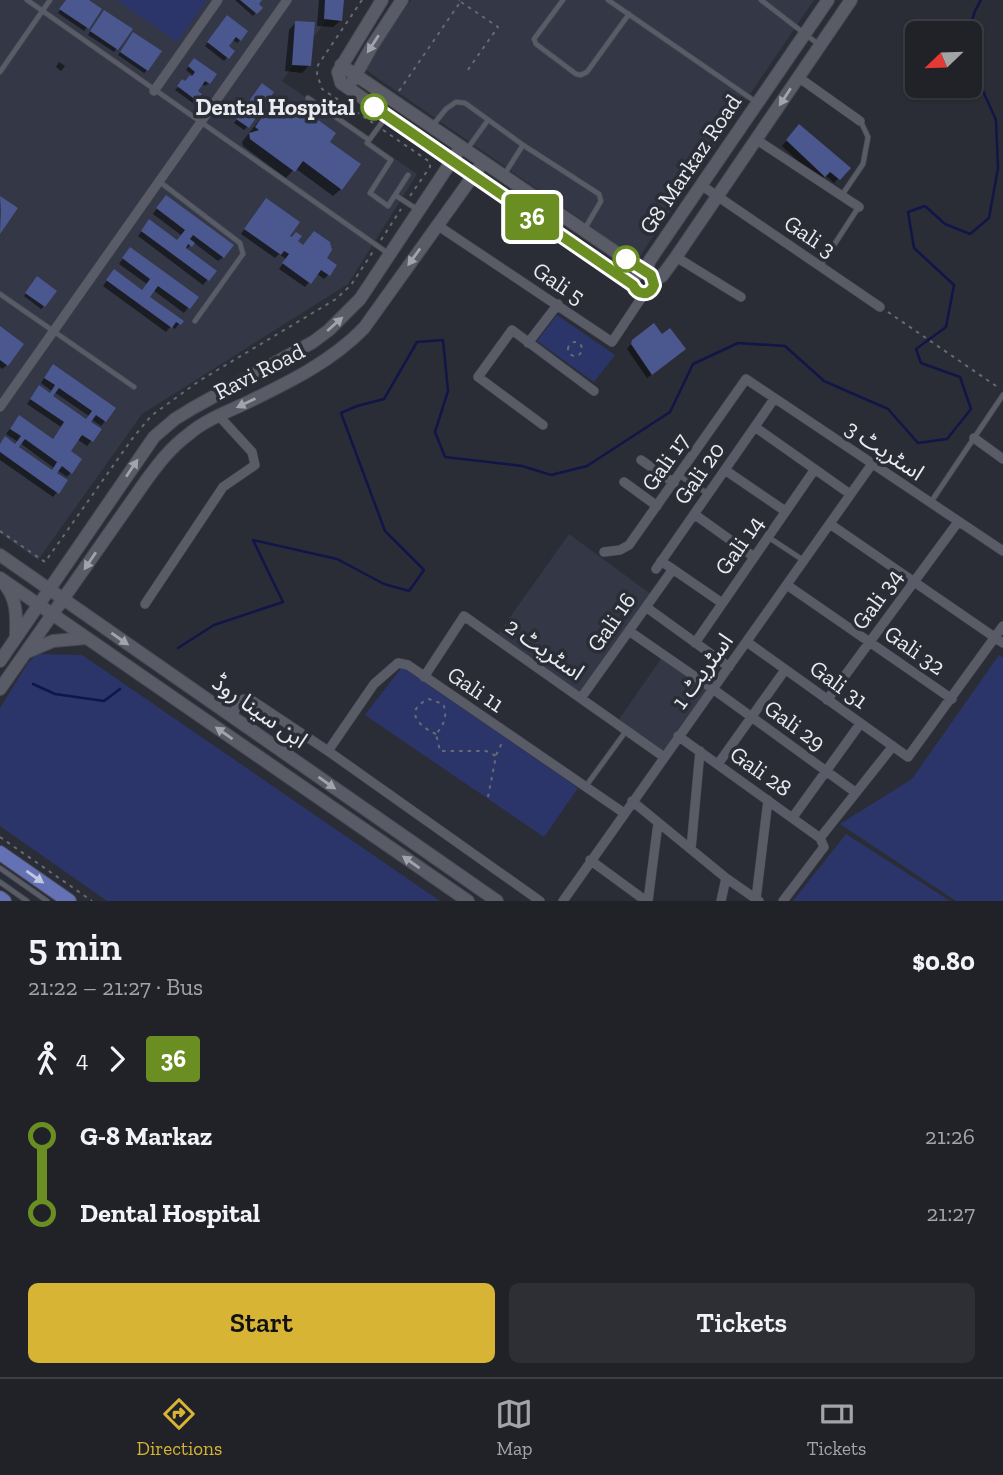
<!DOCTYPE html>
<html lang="en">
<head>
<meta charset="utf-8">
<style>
	:root { --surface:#202228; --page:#2d2f34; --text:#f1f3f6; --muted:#a2a4a8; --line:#3d3f45; --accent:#d7b434 }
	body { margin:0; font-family:"Zilla Slab","Noto Sans Arabic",serif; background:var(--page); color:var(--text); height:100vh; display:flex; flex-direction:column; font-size:26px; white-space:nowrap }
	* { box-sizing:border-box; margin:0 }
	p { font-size:23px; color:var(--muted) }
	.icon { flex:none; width:38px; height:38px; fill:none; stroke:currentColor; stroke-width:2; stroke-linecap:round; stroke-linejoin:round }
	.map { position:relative; height:901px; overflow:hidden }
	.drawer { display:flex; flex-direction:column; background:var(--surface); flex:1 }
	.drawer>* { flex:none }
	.badge { padding:0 14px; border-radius:5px; font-size:24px; line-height:46px }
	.needle { width:46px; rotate:247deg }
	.tools { position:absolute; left:905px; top:21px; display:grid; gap:14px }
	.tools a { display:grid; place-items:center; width:77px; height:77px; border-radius:10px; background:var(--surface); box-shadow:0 2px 5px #0004,0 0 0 2px var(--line); font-size:35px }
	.map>.badge { position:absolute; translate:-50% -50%; box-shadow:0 0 0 4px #fff }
	.legs { display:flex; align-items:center; gap:10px; height:77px; padding:0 28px; font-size:23px }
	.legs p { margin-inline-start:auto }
	.summary { display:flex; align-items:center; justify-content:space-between; height:119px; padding:0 28px }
	h1 { font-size:38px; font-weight:600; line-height:52px }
	.primary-button { display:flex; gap:14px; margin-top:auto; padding:14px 28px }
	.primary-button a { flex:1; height:80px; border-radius:10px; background:var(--accent); color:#111; font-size:28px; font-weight:600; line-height:80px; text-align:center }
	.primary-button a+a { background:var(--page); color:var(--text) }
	ul { padding:0 28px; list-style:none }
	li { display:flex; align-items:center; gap:24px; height:77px; font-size:26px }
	li i { display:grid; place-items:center; width:10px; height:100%; margin:0 9px; background:currentColor }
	li i::after { content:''; width:18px; height:18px; margin:-9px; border:5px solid; border-radius:50%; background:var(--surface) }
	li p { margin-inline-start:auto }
	li:first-child i { background:linear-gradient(#0000 50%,currentColor 0) }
	li:last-child i { background:linear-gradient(currentColor 50%,#0000 0) }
	.menu { display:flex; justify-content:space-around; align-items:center; height:98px; border-top:2px solid var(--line); background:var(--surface); font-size:19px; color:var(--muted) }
	.menu a { display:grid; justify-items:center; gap:4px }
	.menu .on { color:var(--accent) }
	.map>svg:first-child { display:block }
	.built { fill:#333746 }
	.green { fill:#2b3569 }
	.shadow { fill:#0007; fill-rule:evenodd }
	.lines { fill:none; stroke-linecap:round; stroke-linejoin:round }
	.stream { stroke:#111547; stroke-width:2.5 }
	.building { fill:#4b578f; fill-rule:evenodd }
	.lane-casing { stroke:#464851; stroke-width:6 }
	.street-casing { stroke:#464851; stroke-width:10 }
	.secondary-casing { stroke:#464851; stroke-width:14 }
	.primary-casing { stroke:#464851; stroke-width:16 }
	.path { stroke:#686a72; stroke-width:2; stroke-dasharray:3.5 5; stroke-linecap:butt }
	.lane { stroke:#595c66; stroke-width:4.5 }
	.street { stroke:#595c66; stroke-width:9 }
	.secondary { stroke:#595c66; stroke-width:12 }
	.primary { stroke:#6472b5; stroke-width:14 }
	.oneway { fill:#a1a4ac }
	.oneway2 { fill:#c1c7df }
	.line-1-casing { stroke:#fff; stroke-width:16 }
	.line-1 { stroke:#6b8e23; stroke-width:10 }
	.stop-1-dot { fill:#fff; stroke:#6b8e23; stroke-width:3.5 }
	.labels { text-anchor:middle; stroke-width:7; stroke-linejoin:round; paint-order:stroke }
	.stop-label { font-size:23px; font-weight:bold; fill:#e9ebf1; stroke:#2b2d36; text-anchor:end }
	.street-label { font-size:23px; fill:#e9ebf1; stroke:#2b2d36 }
</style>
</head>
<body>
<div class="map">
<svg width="1003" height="901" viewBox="0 0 1003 901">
	<rect width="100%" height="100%" fill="#2b2d36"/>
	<!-- built -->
	<path class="built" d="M0,0H341L282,81L417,174L348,284L142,414L38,560L0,533Z
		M411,0H814L638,259L363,68Z
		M569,534L652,595L580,695L496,637Z
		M663,656L711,690L663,754L617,722Z"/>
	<!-- green -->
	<path class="green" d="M117,0H207L177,42Z
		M557,315L615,355L594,382L537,341Z
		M37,654L82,655L440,901H107L0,826V708L28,663Z
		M999,655L1003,658V901H956L840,824L912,779Z
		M402,667L578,788L544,837L365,715Z
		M846,834L950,901H793Z"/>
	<!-- shadow -->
	<path class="shadow" d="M66,0H86L100,9L84,31L58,13Z
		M235,0H260L256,4L260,8L253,16Z
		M319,0H342L341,20L333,27L317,26Z
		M101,15L130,30L114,52L88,35Z
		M224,21L240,40L237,43L232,39L226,46L232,51L224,61L205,46Z
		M296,22L309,65L302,73L285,71L289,30Z
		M130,37L147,70L144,73L118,55Z
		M59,62L65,66L61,71L56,67Z
		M191,63L209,83L205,86L201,83L195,91L196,100L193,103L175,90L192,75L186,70Z
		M259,89L247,127L244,130L234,123Z
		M268,109L341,189L333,196L295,168L286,178L243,146L242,142Z
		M795,131L848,168L834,183L825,175L819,181L782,146Z
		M162,201L223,257L218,261L193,242L186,250L214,271L203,285L138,236L145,226L177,242L181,235L153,214Z
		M262,204L287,236L325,259L328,275L324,279L316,273L305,287L279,269L286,259L279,254L275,258L241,234Z
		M126,254L196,297L184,313L153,290L148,297L181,321L175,329L171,326L166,332L103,286L110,276L141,291L147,284L119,264Z
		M34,282L44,306L41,309L24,296Z
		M0,329L7,365L2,369L0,367Z
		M633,341L679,353L647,378L627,349Z
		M49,371L105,421L101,426L91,419L89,422L100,430L87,446L77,439L68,452L71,472L67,477L57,470V492L53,497L0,460V444L15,445L18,442L6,434L19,417L52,440L61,427L27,404L35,392L49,394L52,391L41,383ZM54,392L89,416L85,421L51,396ZM20,443L54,468L51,472L17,447Z"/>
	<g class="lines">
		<!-- stream -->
		<path class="stream" d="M968,33L975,11L981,0
			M178,648L214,625L283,602L253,540L337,559L384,584L409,591L424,570L385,531L341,413L357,406L384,399L417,342L443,340L448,391L435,432L445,457L522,466L551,475L587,466L670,412L693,364L738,343L785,346L824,381L888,409L918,443L947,439L971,409L960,377L921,363L916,349L946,327L954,285L914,248L908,212L925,206L945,224L970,234L989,218L998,168L996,120L970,62
			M33,684L55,694L104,701L120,689"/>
	</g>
	<!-- building -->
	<path class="building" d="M66,0H89L102,9L89,29L59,9Z
		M240,0H262L259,4L263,8L257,14Z
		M325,0H344L342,21L324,19Z
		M104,10L133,29L118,50L90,31Z
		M227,15L248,31L241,41L236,37L229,46L235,51L229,59L207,42Z
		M295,21L315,22L311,66L292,65Z
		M133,32L162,51L148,71L120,52Z
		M194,58L217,74L210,84L205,81L198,91L202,94L197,101L177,86L182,79L185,81L190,75L192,76L195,72L188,66Z
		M262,83L274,92L249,128L236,119Z
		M274,100L294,114L299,106L336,133L330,142L361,164L342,190L303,161L295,172L250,139L249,133L259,130L255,127Z
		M799,124L851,168L840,180L830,172L825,177L786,140Z
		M166,195L234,245L224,258L193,235L190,239L195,243L192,247L188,244L186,248L217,271L209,281L141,231L149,219L177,240L185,230L156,208Z
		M0,196L18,208L0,234L1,210Z
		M266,198L300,222L290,236L292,237L296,232L302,236L298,241L303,245L314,231L330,242L332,250L327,258L337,265L330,276L321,270L311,284L282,263L289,254L284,251L281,255L244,229Z
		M130,247L199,297L190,309L158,286L150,297L184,321L181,325L176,322L172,328L106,280L114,269L142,290L150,279L122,258Z
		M37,276L57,291L45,307L25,293Z
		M654,323L662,334L670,328L686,349L652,375L631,344L632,340Z
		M0,326L24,344L8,366L0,360Z
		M53,364L116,408L106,422L96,415L91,422L102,429L93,442L82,435L71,451L82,459L72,474L62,466L57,473L68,480L59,494L0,452V444L5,436L15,444L21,436L10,429L19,415L53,439L64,422L30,399L39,385L50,393L55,385L44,378ZM59,388L92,411L86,419L53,396ZM25,439L57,462L52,470L19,447Z"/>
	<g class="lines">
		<defs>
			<path id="lane" d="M27,0L389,254
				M563,0L534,39L536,44L576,74L581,75L587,72L629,14
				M608,0L756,102
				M761,0L818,44
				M0,72L50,0
				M308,98L369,140
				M386,117L367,143L391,160L370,193L388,206L408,175
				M433,125L446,109L456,102L465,103L523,145L599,194L601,201L584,230
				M468,148L488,120
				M504,175L523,145
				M160,182L240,243L243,254L195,321
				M395,195L418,210
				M842,195L863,164L868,137L861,122
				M821,265L858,208
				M0,294L134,387
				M680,476L707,493
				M931,502L1003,395
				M768,537L803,560
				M586,786L626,731
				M0,868L47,901
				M0,882L27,901"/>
			<path id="street" d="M798,77L860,121
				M154,91L218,0
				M757,140L859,207
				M701,185L880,307
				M437,225L612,342L644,294
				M676,257L741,297
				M528,343L558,304
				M0,407L287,0
				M543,425L478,377L512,330L594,391
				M755,427L850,494
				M974,438L1003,459
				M641,460L674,483
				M725,470L785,511
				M624,482L657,506
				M694,514L754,557
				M830,524L1003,643
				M604,552L620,550L629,545L746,379L1003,551
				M661,561L722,603
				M656,569L774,399
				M787,585L952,699
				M145,604L223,487L255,465L252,452L219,416
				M646,607L729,667
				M629,631L713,689L855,792
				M747,642L908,757L1003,626
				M695,643L815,469
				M424,677L464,616L664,757
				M581,698L673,569
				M827,700L958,522
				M233,716L237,704L244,699L253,701L328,751L540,901
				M678,736L820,838
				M328,751L374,684L398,663L408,665L624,813
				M718,764L785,670
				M632,801L726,878L721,901
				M793,817L860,724
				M820,838L893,746
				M691,849L700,751
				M590,860L646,901
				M726,878L759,901
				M756,899L768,800
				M563,901L872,464
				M648,901L658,823
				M783,901L824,847L820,838"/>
			<path id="secondary" d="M382,0L338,72L341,83L633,286
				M341,65L645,272L650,260L828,0
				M353,80L372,46L402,0
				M633 283a11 11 0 1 1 22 0a11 11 0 1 1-22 0Z
				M654,280L662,276L676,257L851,0
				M0,555L497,901
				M0,578L468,901
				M5,585C18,601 16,617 16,637
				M27,652L53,641L87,638
				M0,661L154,437L175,419L193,408L313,342L329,330L360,299L461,147
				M0,689L145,482C158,464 171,447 189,434C205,420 227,412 246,403C289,382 331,362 364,328L483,162"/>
			<path id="primary" d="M0,853L69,901
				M0,898L4,901"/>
		</defs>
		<!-- lane casing -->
		<use href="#lane" class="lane-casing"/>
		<!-- street casing -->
		<use href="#street" class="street-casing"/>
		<!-- secondary casing -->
		<use href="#secondary" class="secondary-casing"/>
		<!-- primary casing -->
		<use href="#primary" class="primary-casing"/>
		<!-- path -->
		<path class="path" d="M362,0L318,65L317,74L322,89L373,123
			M461,2L498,27L465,74
			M399,91L461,1L459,0
			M383,130L430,162V167L410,196
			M381,240L401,209
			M888,312L999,388
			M568 349a7 7 0 1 1 14 0a7 7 0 1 1-14 0Z
			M0,531L45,562L132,439L151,416L199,381L336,299L351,285L374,250
			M436,734C418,726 403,710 429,699L443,704C448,715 444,725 436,734L440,751H486L496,756L488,797
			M496,755L503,741
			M0,837L92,901"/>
		<!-- lane -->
		<use href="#lane" class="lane"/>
		<!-- street -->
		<use href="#street" class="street"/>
		<!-- secondary -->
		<use href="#secondary" class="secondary"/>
		<!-- primary -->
		<use href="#primary" class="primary"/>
	</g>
	<!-- one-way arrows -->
	<defs><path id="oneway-solid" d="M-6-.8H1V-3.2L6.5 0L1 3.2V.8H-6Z" transform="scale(1.75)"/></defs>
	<g class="oneway">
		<use href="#oneway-solid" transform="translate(373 44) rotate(123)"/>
		<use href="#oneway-solid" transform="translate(785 97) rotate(123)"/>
		<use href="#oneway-solid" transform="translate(414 257) rotate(126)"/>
		<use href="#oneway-solid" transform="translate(335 324) rotate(-42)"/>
		<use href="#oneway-solid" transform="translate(246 403) rotate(154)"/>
		<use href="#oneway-solid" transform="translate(132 468) rotate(-56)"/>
		<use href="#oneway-solid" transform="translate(90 561) rotate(124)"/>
		<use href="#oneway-solid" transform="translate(120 639) rotate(35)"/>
		<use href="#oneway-solid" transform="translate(224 733) rotate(-145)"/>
		<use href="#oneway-solid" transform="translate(327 783) rotate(35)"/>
		<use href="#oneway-solid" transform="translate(411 862) rotate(-145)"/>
	</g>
	<use class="oneway2" href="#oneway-solid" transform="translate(35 877) rotate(35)"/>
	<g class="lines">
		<defs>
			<path id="line-1" d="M374,107L633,285C638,296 650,296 654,285L651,275L626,259"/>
		</defs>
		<!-- line-1 casing -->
		<use href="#line-1" class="line-1-casing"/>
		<!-- line-1 -->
		<use href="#line-1" class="line-1"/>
	</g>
	<!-- markers -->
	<g class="stop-1-dot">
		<circle cx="374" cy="107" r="12"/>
		<circle cx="626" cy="259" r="12"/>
	</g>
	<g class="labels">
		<!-- stop labels -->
		<g class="stop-label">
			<text x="355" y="115">Dental Hospital</text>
		</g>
		<!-- street labels -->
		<g class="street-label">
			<text transform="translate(690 164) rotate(-56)" y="8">G8 Markaz Road</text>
			<text transform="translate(810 236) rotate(34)" y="8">Gali 3</text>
			<text transform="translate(559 283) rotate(34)" y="8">Gali 5</text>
			<text transform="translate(259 371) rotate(-27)" y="8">Ravi Road</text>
			<text transform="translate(885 450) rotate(34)" y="8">اسٹریٹ 3</text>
			<text transform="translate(665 462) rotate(-55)" y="8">Gali 17</text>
			<text transform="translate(699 473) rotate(-55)" y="8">Gali 20</text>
			<text transform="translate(739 545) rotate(-55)" y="8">Gali 14</text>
			<text transform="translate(877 599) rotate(-54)" y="8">Gali 34</text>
			<text transform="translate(611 622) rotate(-55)" y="8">Gali 16</text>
			<text transform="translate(545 649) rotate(35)" y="8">اسٹریٹ 2</text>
			<text transform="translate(915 650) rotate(35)" y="8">Gali 32</text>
			<text transform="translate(702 671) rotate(-54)" y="8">اسٹریٹ 1</text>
			<text transform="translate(839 684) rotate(36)" y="8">Gali 31</text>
			<text transform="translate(476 689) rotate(34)" y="8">Gali 11</text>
			<text transform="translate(260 711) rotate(35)" y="8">ابن سینا روڈ</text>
			<text transform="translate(795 725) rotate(36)" y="8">Gali 29</text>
			<text transform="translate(761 771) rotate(35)" y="8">Gali 28</text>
		</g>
	</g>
</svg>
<div class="tools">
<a><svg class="needle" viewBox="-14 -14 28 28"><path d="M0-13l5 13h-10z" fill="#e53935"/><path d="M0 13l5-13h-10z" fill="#a2a4a8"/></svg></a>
</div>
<b class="badge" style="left:532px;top:217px;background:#6b8e23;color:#fff">36</b>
</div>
<section class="drawer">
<div class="summary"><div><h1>5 min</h1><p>21:22 – 21:27 · Bus</p></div><b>$0.80</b></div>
<div class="legs"><svg class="icon" aria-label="walk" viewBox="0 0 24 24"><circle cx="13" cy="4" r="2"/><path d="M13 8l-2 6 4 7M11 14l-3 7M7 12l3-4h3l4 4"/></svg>4<svg class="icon" aria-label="forward" viewBox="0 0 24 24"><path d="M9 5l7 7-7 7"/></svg><b class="badge" style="background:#6b8e23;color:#fff">36</b></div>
<ul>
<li><i style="color:#6b8e23"></i><b>G-8 Markaz</b><p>21:26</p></li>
<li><i style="color:#6b8e23"></i><b>Dental Hospital</b><p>21:27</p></li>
</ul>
<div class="primary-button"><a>Start</a><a>Tickets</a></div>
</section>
<nav class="menu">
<a class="on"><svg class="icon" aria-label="directions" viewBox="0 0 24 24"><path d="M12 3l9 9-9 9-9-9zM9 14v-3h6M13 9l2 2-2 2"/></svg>Directions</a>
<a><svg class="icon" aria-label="map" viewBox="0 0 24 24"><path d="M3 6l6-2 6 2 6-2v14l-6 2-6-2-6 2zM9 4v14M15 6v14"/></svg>Map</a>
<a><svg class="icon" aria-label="tickets" viewBox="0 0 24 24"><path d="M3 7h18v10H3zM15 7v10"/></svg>Tickets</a>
</nav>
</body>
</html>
